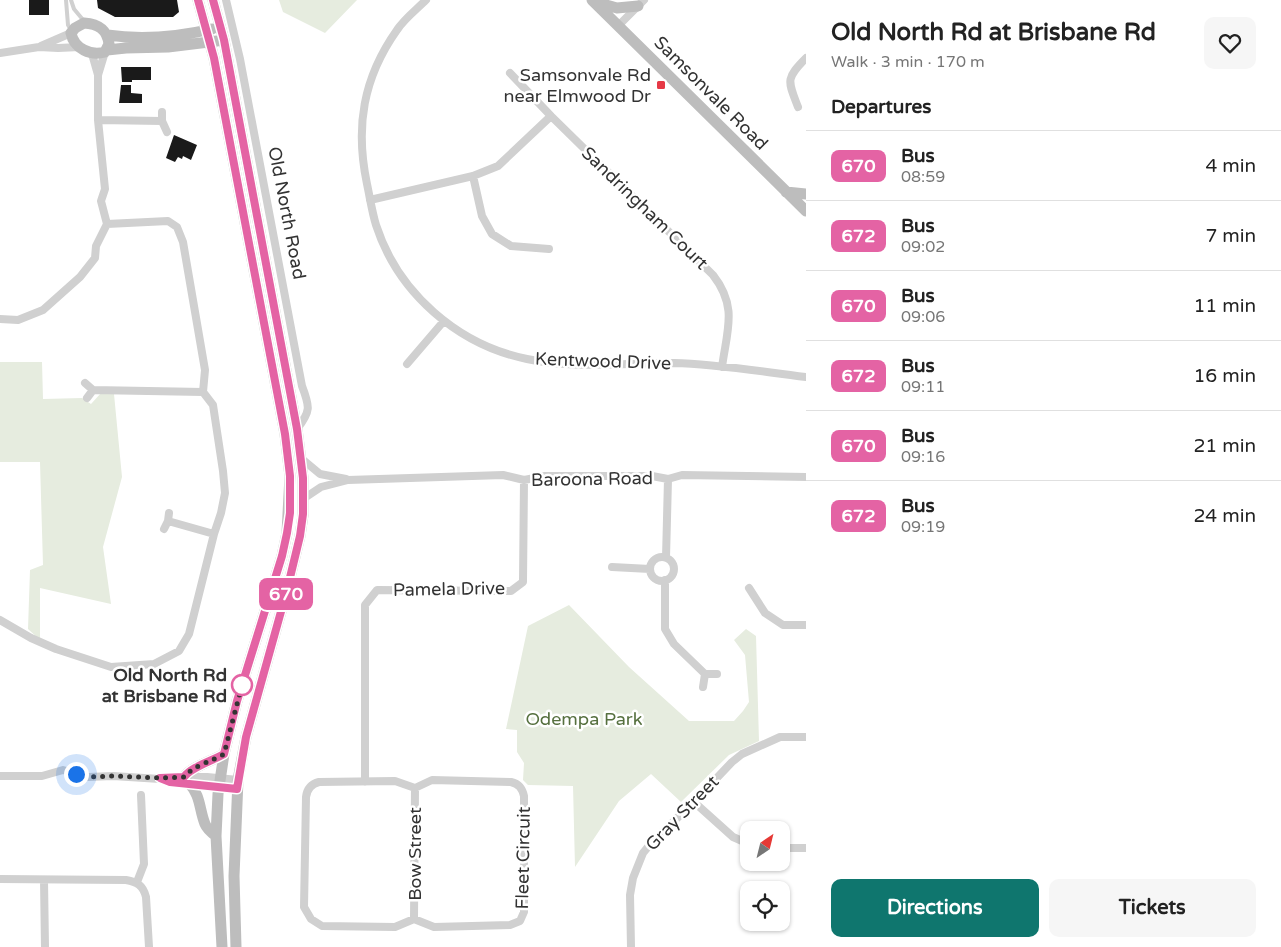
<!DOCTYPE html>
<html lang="en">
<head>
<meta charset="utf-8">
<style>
	:root { --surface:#fff; --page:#f6f6f6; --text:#222; --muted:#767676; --line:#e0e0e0; --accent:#0f766e }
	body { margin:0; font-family:"Varela Round",sans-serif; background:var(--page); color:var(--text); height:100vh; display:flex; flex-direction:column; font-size:19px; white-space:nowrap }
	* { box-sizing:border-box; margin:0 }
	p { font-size:16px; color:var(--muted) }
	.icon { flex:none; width:28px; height:28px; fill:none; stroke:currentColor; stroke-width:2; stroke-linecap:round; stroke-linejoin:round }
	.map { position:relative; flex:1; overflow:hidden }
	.drawer { display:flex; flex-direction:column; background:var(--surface); width:475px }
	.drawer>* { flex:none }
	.badge { padding:0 10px; border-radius:8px; font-size:18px; line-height:32px }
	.needle { width:32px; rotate:35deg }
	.tools { position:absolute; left:740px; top:821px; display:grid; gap:10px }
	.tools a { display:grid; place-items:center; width:50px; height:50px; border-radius:10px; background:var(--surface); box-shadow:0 1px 4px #0004; font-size:25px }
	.you { position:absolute; width:25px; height:25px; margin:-12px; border:4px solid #fff; border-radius:50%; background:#1a73e8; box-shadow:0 0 0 8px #1a73e833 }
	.map>.badge { position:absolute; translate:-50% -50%; box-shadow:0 0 0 2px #fff }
	h2 { padding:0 25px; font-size:19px; line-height:45px }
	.round { display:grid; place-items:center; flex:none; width:52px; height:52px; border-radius:10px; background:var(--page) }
	.overview { display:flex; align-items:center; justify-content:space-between; height:85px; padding:0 25px }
	h1 { font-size:24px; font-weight:800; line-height:38px }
	.action { display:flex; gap:10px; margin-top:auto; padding:10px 25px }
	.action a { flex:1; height:58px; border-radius:10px; background:var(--accent); color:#fff; font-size:20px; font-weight:800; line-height:58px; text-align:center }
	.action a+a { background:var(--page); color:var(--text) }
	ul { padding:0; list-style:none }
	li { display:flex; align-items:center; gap:15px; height:70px; padding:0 25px; border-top:1px solid var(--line) }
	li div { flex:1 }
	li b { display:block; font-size:19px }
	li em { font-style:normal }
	li .badge { min-width:55px; font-weight:700; text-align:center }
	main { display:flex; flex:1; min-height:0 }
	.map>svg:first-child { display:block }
	.green { fill:#e6ecdf }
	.building { fill:#1a1a1a }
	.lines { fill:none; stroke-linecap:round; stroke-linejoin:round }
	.lane { stroke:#d0d0d0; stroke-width:4 }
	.street { stroke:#d0d0d0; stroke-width:8 }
	.secondary { stroke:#bdbdbd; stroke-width:11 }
	.line-casing { stroke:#fff; stroke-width:11 }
	.line { stroke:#e463a4; stroke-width:8 }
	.walk { stroke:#333; stroke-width:5; stroke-dasharray:0 9 }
	.poi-dot { fill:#e63946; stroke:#fff; stroke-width:2 }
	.stop-dot { fill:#fff; stroke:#e463a4; stroke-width:2.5 }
	.labels { text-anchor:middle; stroke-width:5; stroke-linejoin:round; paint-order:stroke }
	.poi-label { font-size:18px; fill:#333; stroke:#fff; text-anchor:end }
	.street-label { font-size:18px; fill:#333; stroke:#fff }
	.stop-label { font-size:18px; font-weight:bold; fill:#333; stroke:#fff; text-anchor:end }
	.park-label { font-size:18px; fill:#56703f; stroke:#fff }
</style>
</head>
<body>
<main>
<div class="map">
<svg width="806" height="947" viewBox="0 0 806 947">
	<rect width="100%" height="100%" fill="#fff"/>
	<!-- green -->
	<path class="green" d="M279,0H357L325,33L283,12Z
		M0,362H42L43,399L82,398L91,404L101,393L114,394L122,477L103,547L111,604L40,588V640L28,629L30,570L43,565L40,462H0Z
		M569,605L629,667L689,721H734L743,711L749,702L745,655L734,640L746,629L756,636L759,741L729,755L681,802L651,774L619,801L575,867L573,786L528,785L523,780L524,763L517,752V730L506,729L528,626Z"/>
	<!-- building -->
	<path class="building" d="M29,0H49V15H29Z
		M97,0H177L179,12L173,17H115L98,8Z
		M121,67H151V80H132V82H122Z
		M121,85H131V93L142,94V103H119Z
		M174,135L197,145L191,160L183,156L182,159L178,157L175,162L166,158Z"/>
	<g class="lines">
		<!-- lane -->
		<path class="lane" d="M66,0L68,25L71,30
			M71,0L74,9L84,21"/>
		<!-- street -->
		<path class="street" d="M226,0L240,59L302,386C310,407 311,411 297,429
			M426,0C416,10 404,19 397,30C363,78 355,127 367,184C370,198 372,212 376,225C398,293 458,345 527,359C573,369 627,363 674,363C718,364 763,372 806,377
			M618,26L644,0
			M41,46L71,33
			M0,53L39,47L58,48L80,47
			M92,54L98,75
			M510,73L551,116L713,275C738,307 727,330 722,367
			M798,107C788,81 785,79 806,58
			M162,112V121L167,132
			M98,120L162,121
			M473,176L482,216L492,234L511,246L549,249
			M370,200L473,176L498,166L551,116
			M0,319L18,320L43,310L80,277L95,258L96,246L107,224L101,201L105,189L98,120V75L105,52
			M407,364L443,322
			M85,383L93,390L87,398
			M93,390L203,392
			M302,459L320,474L346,479
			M303,499L321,487L348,480L503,475L524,480L545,476H652L668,479L682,475L806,477
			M168,521L214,534
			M164,529L168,521L169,513
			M650 569a12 12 0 1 1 24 0a12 12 0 1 1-24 0Z
			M666,558L668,479
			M612,567L650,569
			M665,580V629L674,644L705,674
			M749,588L765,613L783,625H806
			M0,620L31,638L56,649L111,667L154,664L179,651L189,634L214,534L221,513L225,493L223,471L213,405L203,392L205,370L183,242L177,227L168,221L107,224
			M703,687L705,674H717
			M0,776H42L63,770L88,777L113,776L160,779L170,777H207L238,780
			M162,779L170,782L207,784L237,789
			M432,780L511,782C519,784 522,788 524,796V912L520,921L510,925L434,927L414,919L395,927L322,926L311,919L304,907L306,797C307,789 311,784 319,782L395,781L415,788Z
			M365,782V605L377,590L511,591L523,582L524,480
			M694,802L733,837L749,844
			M781,848H806
			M0,879L126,880C137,882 143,885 146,897L149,947
			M44,880L45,947
			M137,882L144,864L141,795
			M414,919L415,788
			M631,947L630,895L633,878L643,853L652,842L694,802L732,762L742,754L780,737H806"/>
		<!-- secondary -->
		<path class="secondary" d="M198,0L214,58L285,434L290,476L287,533L282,556L237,701L224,754L218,794L216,836L222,947
			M213,0L224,40L297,429L303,478V515L300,536L287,590L246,737L238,780L234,876L236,947
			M592,0L806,211
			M595,2L617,8L638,6
			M84,23C98,24 107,29 109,44L105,52C91,56 74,49 71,33L75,28Z
			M107,35C142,40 177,37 212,29
			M107,50L126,48L168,47L217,41
			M786,192L806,194
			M184,777C191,767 212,761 224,754
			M189,783C201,796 199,809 205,824C207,829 212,833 216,836"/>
	</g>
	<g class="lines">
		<defs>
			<path id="line" d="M198,0L214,58L285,434L290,476V513L287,533L282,556L237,701L224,754C212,761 191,767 184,777L160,778L170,782L237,789L246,737L287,590L300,536L303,514V478L297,429L224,40L213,0"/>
		</defs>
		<!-- line casing -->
		<use href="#line" class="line-casing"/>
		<!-- line -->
		<use href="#line" class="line"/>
		<!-- walk -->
		<path class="walk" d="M76,774L88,777L113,776L160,778L184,777C191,767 212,761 224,754L242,685"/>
	</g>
	<!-- markers -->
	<rect class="poi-dot" x="656" y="80" width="10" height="10" rx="2.5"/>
	<circle class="stop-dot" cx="242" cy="685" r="10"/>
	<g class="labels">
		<!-- poi labels -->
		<g class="poi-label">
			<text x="651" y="81">Samsonvale Rd<tspan x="651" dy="21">near Elmwood Dr</tspan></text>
		</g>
		<!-- street labels -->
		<g class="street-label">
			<text transform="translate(711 93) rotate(45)" y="6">Samsonvale Road</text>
			<text transform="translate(645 208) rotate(44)" y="6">Sandringham Court</text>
			<text transform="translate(287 213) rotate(79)" y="6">Old North Road</text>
			<text transform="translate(603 361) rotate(2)" y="6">Kentwood Drive</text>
			<text transform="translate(592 479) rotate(-1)" y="6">Baroona Road</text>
			<text transform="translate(449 589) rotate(-1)" y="6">Pamela Drive</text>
			<text transform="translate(682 813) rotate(-46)" y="6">Gray Street</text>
			<text transform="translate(415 854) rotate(-90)" y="6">Bow Street</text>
			<text transform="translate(523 858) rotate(-89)" y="6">Fleet Circuit</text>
		</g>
		<!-- stop labels -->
		<g class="stop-label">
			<text x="227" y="681">Old North Rd<tspan x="227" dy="21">at Brisbane Rd</tspan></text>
		</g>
		<!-- park labels -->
		<g class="park-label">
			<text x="584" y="725">Odempa Park</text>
		</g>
	</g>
</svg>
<div class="tools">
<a><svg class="needle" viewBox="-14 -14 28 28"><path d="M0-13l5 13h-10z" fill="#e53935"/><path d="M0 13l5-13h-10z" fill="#767676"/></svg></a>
<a><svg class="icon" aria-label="locate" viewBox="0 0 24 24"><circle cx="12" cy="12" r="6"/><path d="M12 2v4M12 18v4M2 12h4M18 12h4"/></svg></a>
</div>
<div class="you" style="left:76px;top:774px"></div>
<b class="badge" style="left:286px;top:594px;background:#e463a4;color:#fff">670</b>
</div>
<section class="drawer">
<div class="overview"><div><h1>Old North Rd at Brisbane Rd</h1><p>Walk · 3 min · 170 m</p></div><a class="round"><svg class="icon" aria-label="heart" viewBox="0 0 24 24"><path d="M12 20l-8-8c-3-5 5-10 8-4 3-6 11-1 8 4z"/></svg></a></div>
<h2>Departures</h2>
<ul>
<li><span class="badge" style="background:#e463a4;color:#fff">670</span><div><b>Bus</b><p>08:59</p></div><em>4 min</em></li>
<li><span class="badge" style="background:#e463a4;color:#fff">672</span><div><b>Bus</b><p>09:02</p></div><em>7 min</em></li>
<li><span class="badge" style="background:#e463a4;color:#fff">670</span><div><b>Bus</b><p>09:06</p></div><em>11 min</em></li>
<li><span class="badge" style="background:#e463a4;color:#fff">672</span><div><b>Bus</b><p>09:11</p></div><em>16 min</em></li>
<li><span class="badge" style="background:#e463a4;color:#fff">670</span><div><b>Bus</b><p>09:16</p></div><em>21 min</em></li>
<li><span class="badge" style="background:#e463a4;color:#fff">672</span><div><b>Bus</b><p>09:19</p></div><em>24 min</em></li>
</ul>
<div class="action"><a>Directions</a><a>Tickets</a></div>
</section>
</main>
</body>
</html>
